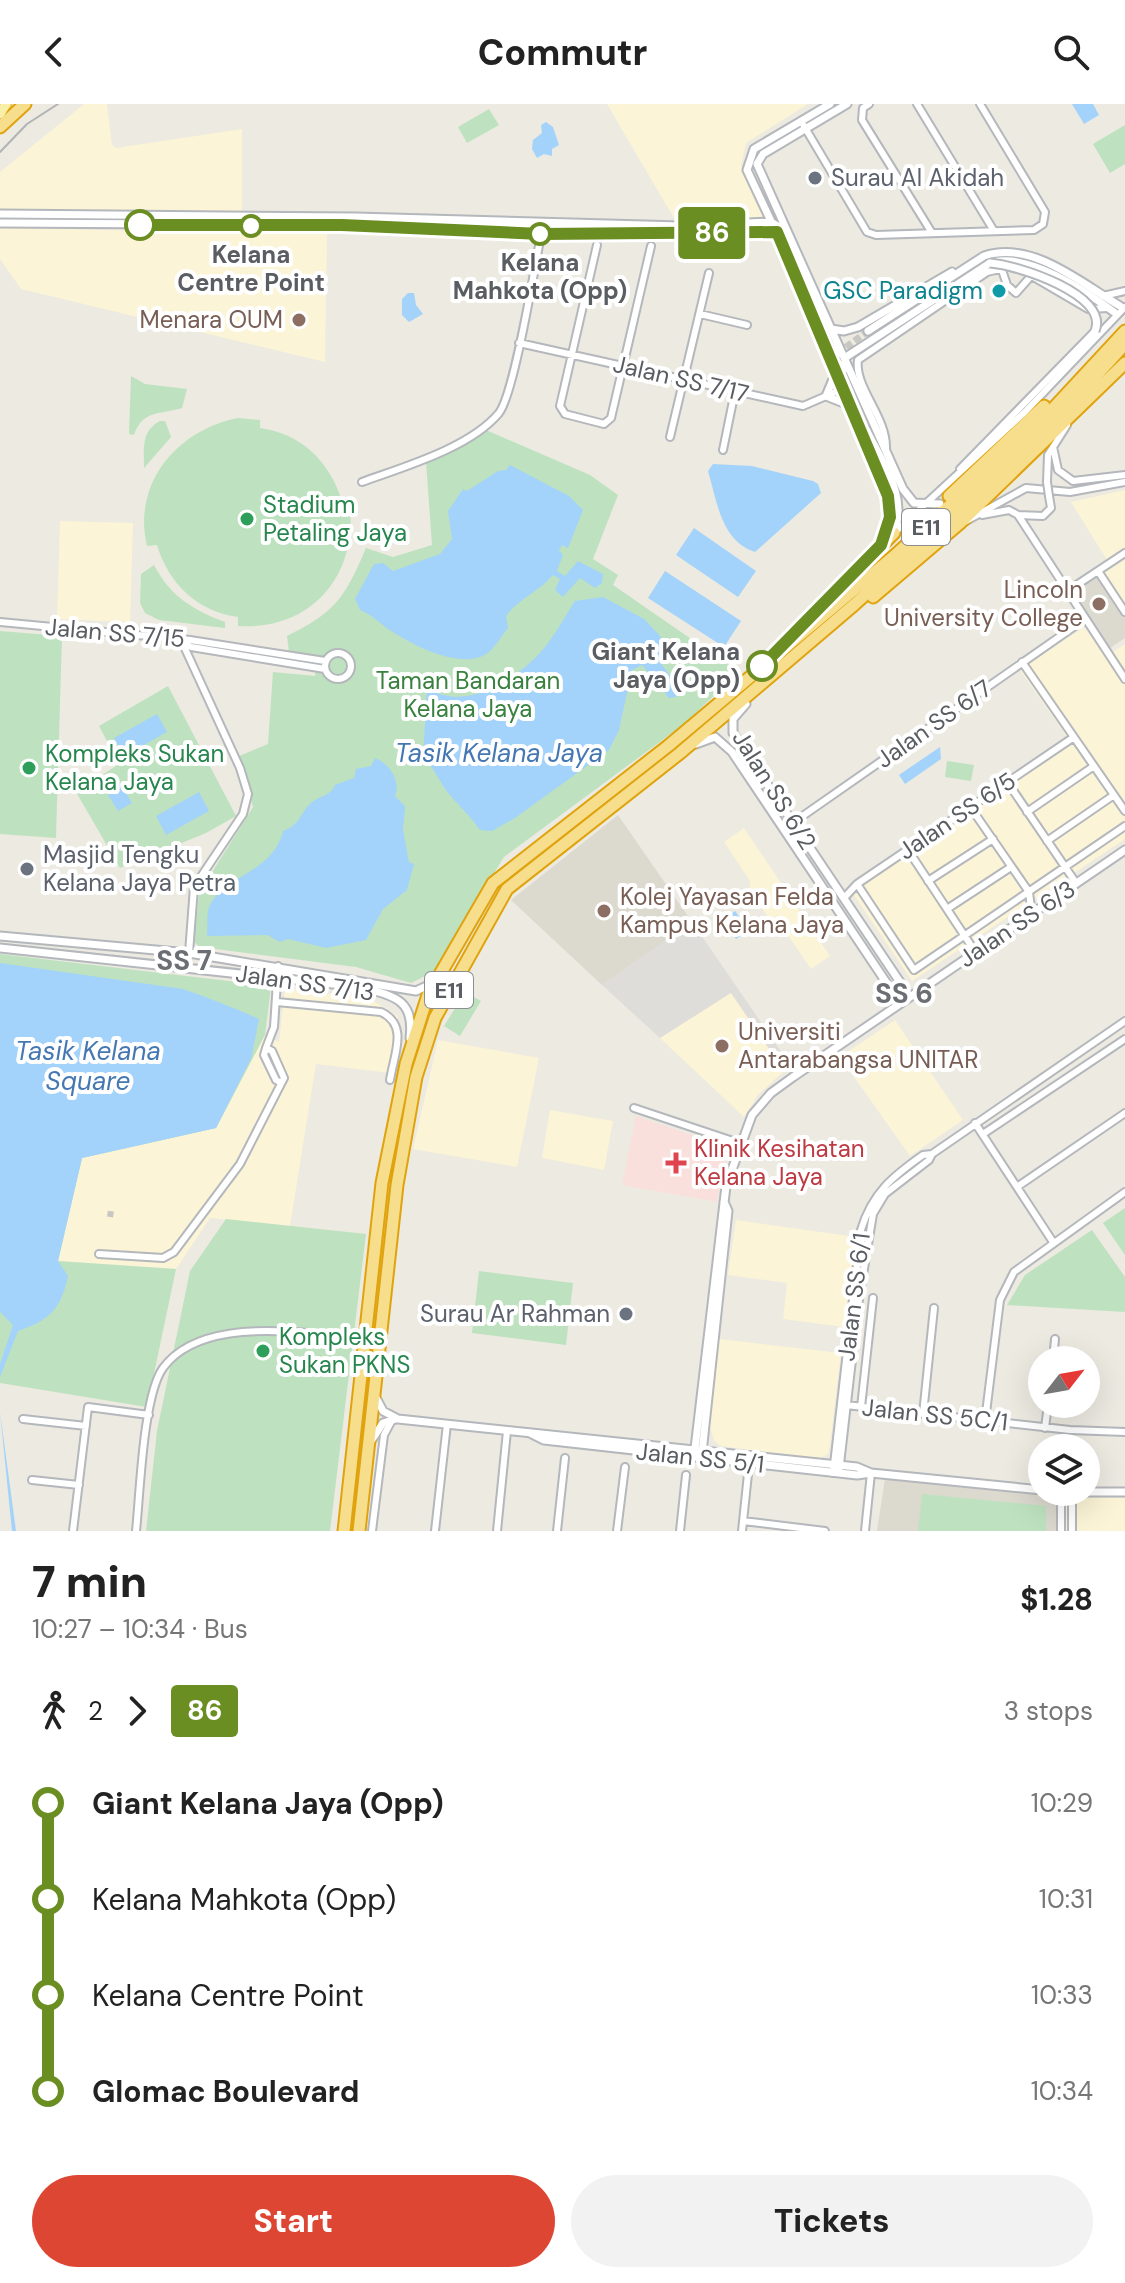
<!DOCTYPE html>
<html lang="en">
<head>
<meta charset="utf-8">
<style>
	:root { --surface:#fff; --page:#f2f2f2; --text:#222; --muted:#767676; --accent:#de4634 }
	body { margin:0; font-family:"DM Sans",sans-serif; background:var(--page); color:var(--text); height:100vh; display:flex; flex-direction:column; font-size:30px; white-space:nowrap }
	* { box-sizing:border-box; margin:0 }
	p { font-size:26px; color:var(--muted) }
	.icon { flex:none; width:44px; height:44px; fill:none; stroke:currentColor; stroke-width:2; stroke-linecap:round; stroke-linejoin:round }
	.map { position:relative; height:1427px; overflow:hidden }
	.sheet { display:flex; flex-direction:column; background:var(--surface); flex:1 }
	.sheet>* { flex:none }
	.badge { padding:0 16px; border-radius:6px; font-size:28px; line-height:52px }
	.needle { width:52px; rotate:59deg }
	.fabs { position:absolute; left:1028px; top:1242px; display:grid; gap:16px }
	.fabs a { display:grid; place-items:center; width:72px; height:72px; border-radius:50%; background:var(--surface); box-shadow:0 8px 32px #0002; font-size:40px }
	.map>.badge { position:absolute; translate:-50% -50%; box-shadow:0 0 0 4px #fff }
	.legs { display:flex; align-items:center; gap:12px; height:88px; padding:0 32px; font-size:26px }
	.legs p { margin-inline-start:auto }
	.head { display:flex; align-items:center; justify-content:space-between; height:136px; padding:0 32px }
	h1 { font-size:44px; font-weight:800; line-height:60px }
	.primary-button { display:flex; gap:16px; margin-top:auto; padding:16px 32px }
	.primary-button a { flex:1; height:92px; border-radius:48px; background:var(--accent); color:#fff; font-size:32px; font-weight:800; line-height:92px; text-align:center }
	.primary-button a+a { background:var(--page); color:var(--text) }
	ul { padding:0 32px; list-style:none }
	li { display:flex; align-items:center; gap:28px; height:96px; font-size:30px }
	li i { display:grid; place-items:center; width:12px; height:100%; margin:0 10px; background:currentColor }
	li i::after { content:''; width:20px; height:20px; margin:-10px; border:6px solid; border-radius:50%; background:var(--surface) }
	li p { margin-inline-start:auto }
	li:first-child i { background:linear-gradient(#0000 50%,currentColor 0) }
	li:last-child i { background:linear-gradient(currentColor 50%,#0000 0) }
	header { display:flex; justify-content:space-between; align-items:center; height:104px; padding:0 32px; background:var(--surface); font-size:36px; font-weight:800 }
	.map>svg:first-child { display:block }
	.commercial { fill:#fbf4d6 }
	.industrial { fill:#dfddd9 }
	.education { fill:#dcd9cf }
	.medical { fill:#f9e0dd }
	.green { fill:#bee2bf }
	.water { fill:#a3d2fa }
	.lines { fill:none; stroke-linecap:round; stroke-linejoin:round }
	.minor-tunnel { stroke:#c8c7c1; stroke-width:6; stroke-dasharray:6 3; stroke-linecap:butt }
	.tertiary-tunnel { stroke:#c8c7c1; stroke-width:7; stroke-dasharray:7 3.5; stroke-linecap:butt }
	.minor-casing { stroke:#b4b7bb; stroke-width:10 }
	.tertiary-casing { stroke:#b4b7bb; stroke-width:11 }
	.primary-casing { stroke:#e9c55d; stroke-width:13 }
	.motorway-casing { stroke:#e0a30d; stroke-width:15 }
	.minor { stroke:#fff; stroke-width:6 }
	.tertiary { stroke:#fff; stroke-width:7 }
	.primary { stroke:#faefa8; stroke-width:9 }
	.motorway { stroke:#f6de8d; stroke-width:11 }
	.tram { stroke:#b2b3b3; stroke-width:2 }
	.minor-bridge-casing { stroke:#b4b7bb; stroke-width:10; stroke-linecap:butt }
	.tertiary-bridge-casing { stroke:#b4b7bb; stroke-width:11; stroke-linecap:butt }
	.minor-bridge { stroke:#fff; stroke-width:6 }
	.tertiary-bridge { stroke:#fff; stroke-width:7 }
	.line-1-casing { stroke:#fff; stroke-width:18 }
	.line-1 { stroke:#6b8e23; stroke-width:12 }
	.worship-dot { fill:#6b7280; stroke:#fff; stroke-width:3 }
	.stop-1-dot { fill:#fff; stroke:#6b8e23; stroke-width:4 }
	.culture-dot { fill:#0f9aa8; stroke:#fff; stroke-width:3 }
	.education-dot { fill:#8d6e63; stroke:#fff; stroke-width:3 }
	.leisure-dot { fill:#2e9e5b; stroke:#fff; stroke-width:3 }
	.health-dot { fill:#e0444e; stroke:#fff; stroke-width:3 }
	.labels { text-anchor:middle; stroke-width:8; stroke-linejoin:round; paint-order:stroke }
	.shield { fill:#fff; stroke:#8c8e90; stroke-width:2 }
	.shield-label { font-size:22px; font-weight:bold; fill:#5a5d61 }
	.worship-label { font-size:24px; fill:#5b616d; stroke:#fff; text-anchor:start }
	.stop-label { font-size:24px; font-weight:bold; fill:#5a5d61; stroke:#fff }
	.culture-label { font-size:24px; fill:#0d838f; stroke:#fff; text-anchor:end }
	.education-label { font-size:24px; fill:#785e54; stroke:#fff; text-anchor:end }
	.street-label { font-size:24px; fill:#5a5d61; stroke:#fff }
	.leisure-label { font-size:24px; fill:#27864d; stroke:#fff; text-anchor:start }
	.park-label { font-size:24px; fill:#39813e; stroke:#fff }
	.health-label { font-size:24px; fill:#be3a42; stroke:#fff; text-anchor:start }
	.water-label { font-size:26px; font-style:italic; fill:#4578b2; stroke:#fff }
	.quarter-label { font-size:28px; font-weight:bold; fill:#6b6f73; stroke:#fff }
</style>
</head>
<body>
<header><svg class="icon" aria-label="back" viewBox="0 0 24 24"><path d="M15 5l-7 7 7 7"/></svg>Commutr<svg class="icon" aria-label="search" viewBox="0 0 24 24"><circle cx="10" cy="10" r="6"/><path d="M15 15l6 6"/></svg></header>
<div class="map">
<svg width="1125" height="1427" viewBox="0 0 1125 1427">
	<rect width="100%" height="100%" fill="#eceae1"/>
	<!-- commercial -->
	<path class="commercial" d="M84,0H107L112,41L116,44L242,25V109L0,105V68Z
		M607,0H808L746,39L741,62L766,114L683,116H675Z
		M0,124L327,130L325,258L21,185L0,155Z
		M1125,386V443L1107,456L1071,398Z
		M60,417L133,419L130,518L57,515Z
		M1125,452V500L1103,467Z
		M1084,523L1105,553L1125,540V735L912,877L852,788L1071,639L1020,566Z
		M744,724L830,852L811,865L783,824L773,820L750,787V777L724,738Z
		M285,884L370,895L398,912L390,969L316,960L290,1122L210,1114L176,1165L58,1157L82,1054L216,1024L265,931L279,938Z
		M731,888L784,967L758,991L744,1013L660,934Z
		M895,916L963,1016L910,1052L840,953Z
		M438,936L539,954L517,1063L413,1045Z
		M550,1006L613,1017L604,1066L542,1054Z
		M736,1116L856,1133L844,1223L783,1215L787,1179L728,1171Z
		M719,1235L841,1249L829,1349L819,1355L720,1342L714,1336L709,1320Z
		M1066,1393L1125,1394V1427H1065Z"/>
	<!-- industrial -->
	<path class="industrial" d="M692,818L791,962L784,967L731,889L660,934L602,881Z"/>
	<!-- education -->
	<path class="education" d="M1099,471L1125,512V534L1110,544L1073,488Z
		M618,711L692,818L602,881L511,796Z
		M885,1375L1048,1392L1057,1401V1427H877Z"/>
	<!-- medical -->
	<path class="medical" d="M636,1012L718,1040L726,1053L717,1098L622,1081Z"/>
	<!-- green -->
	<path class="green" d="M489,5L499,21L467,39L458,23Z
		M1125,21V60L1110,69L1093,40Z
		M131,272L145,280L187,285L182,304C160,311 143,305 134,331L129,330Z
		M238,314L260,316V324C300,329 329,357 341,394L348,392L349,396C360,469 313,527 238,522V513C198,508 168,479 157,441L147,442C132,379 177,326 238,314Z
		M160,317H165L171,333L144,364C144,344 141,327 160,317Z
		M486,326L590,371L618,391L593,455L618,471L613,481L739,568L684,620L504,753L433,868L411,879L356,863L200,843L194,838L199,789L253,703L239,652L268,640L273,568L315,572L317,553L295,552L289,548L287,532C336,508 345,493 366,444L393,453L432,441L426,358L473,336Z
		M154,461C170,492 193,506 225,518V524L159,516L145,509L140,499L141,470Z
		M0,527L62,532L56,734L0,730Z
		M168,582L236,712L206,729L120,764L76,688L119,660L99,622Z
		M947,657L974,661L971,677L945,673Z
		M0,850L271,882L265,931L216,1024L82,1054L58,1157L176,1165L147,1303L0,1279Z
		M465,888L481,897L460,932L444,922Z
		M1125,1104V1151L1103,1119Z
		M226,1115L366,1130L330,1427H146L157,1327L190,1167Z
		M1092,1126L1125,1173V1208L1007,1201L1025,1171Z
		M479,1167L573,1179L566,1241L472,1229Z
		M922,1390L1046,1402V1427H918Z"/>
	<!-- water -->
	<path class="water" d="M1072,0H1093L1099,11L1084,20Z
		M546,18L553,23L559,41L552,45V52L544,50L537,54L532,45L533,36L542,29L541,21Z
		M408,189H414L416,201L423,210L409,218L402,211V195Z
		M713,360L752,362L813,377L818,380L821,389L755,448C721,437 717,397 708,367Z
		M510,361L569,392L583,406L568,444L562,441L559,447L563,451L557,467L565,472L578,457L603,470L602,479L595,484L580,474L563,493L555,486L560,475L553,471C539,488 519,494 506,512L508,524C502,531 496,542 489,548C466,567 418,544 396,530C383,523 375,512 360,506L355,495L374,460L383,459L393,467L440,450L452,435L448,407L463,385L467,387L498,367L506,366Z
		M694,424L756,467L738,493L676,451Z
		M665,467L741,517L724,543L648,494Z
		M603,493L644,515L661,533L659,556L679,585L676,593L669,594L642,561L632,566L619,626L609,646L515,714L492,727L480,726C470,712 460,703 450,691C439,679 436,665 423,654L427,584C465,608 512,578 539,550C553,535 564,514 575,497Z
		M157,610L167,628L124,652L114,634Z
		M940,643L941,655L905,680L899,671Z
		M375,654C390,660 401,677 395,692L405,702L403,726L409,758L414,760L407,786L383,805L366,836L326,844L288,835L280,838L267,831L207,832C208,823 206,809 210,801C225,771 274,768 283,727C300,721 299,711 310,700C319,691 330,693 335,681L354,674L356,665L371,662Z
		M119,678L132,699L118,707L105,686Z
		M199,688L209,707L166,731L156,712Z
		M735,807L749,826L736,835L723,816Z
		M0,859L183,885C209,894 232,903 259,915L251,955L216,1024L82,1054L58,1157L68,1172C61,1205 50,1216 18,1227L0,1273V1260L13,1221L0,1208Z
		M0,1308L16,1427H12Z"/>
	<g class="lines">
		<!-- minor-tunnel -->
		<path class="minor-tunnel" d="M110,1113L111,1106"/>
		<!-- tertiary-tunnel -->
		<path class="tertiary-tunnel" d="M867,327L838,262L837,250L868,227"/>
		<defs>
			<path id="minor" d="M869,0L863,4L862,16L932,129
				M917,0L994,127
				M801,17L867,128L876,131L1034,126L1043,120L1045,108L980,0
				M597,141L560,302L565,310L604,320L611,314L651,142
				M1001,163L1007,181L1016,189L1031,172
				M1030,171L1088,205L1108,204
				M1103,192L1125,187
				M700,210L747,221
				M519,239L803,302L840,286
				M670,333L709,169
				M1053,343L1058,366L1073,377L1125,371
				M886,344C887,313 854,283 858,256L987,168L1004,164
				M723,346L735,287
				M960,365L1095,227
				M362,378C403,363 470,344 499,309C514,290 534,167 540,136
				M1047,378L1048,351L1067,321
				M982,411L1009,406L1018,411L1043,412L1051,404L1049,392
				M1018,411L1125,575
				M966,417L1026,384L1070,388L1125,378
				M894,429L1025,308L1125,203
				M1098,467L1125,508
				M1066,488L1125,449
				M0,518L190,536L325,557
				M182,538L240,664L248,690L243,710L194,783L189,849
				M182,538L191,543L325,565
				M325 562a13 13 0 1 1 26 0a13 13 0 1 1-26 0Z
				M1022,558L1125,707
				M1008,679L1076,779
				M971,704L1029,788L1031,804L1027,812
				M1027,708L1094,662
				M784,725L1085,515
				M1047,737L1114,691
				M908,746L970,840L966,854
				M928,777L993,735
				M857,780L914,866L1125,722
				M844,794L857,780L1074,633
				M947,805L1011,763
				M277,898L381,908C409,921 394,950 390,976
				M266,944L274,923L278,862
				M634,1004L739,1039
				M975,1019L1053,1138
				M983,1030L1125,935
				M1017,1083L1125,1009
				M99,1150L163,1154L174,1148L240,1060L284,974L272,947L266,944L264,951L276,976L281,979
				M1053,1256L1055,1235
				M846,1301L1070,1326L1125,1328
				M861,1303L873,1194
				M923,1310L934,1204
				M23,1315L86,1322
				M985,1317L1000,1196L1014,1168L1125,1088
				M1045,1324L1048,1300
				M833,1369L861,1126C872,1089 893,1072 923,1051L932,1050L1125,917
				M839,1369L859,1195L873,1110L885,1090L929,1056L932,1050
				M32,1376L79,1381
				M743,1417L825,1427
				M73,1427L88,1303L149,1311
				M136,1427C140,1390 143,1292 163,1264C193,1223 262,1225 307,1229
				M372,1427L384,1331L391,1318
				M435,1427L447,1320
				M497,1427L507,1327
				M557,1427L565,1354
				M617,1427L625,1363
				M680,1427L686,1371
				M742,1427L750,1351
				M865,1427L871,1369
				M1061,1427V1388
				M1072,1427V1388"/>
			<path id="tertiary" d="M830,0L754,45L747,66L791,160L840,286L888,392L890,413L882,439
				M847,0L763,50L757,60L903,385L914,399L940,400
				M0,110L356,113L681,122L771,118L786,127
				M0,119L342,121L541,130L777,128
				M831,225L844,227L858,223L952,168
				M868,227L984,152C1032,136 1081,179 1120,202
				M822,235L844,252
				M834,273L826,292L846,300
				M840,279L846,253L990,159C1027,147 1085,187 1114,208
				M867,327C883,360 908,393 894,429
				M746,600L733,615V629L910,893
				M696,640L715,633L732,648L900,899
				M0,832L189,849L416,887L431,880
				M0,844L361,883C393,892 415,895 410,934
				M375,1292L383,1307L398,1315L857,1363L871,1369
				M530,1329L544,1336L857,1371L871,1369L1042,1386
				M371,1337L383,1319L396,1315
				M702,1349L728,1107L724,1098
				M694,1353L726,1082L752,1011L771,989L793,973L1125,746
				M1086,1388H1125"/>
			<path id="primary" d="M0,10L6,0"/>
			<path id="motorway" d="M0,23L25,0
				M949,392L1044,302
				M873,493L960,419L1125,259
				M805,519L894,429
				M344,1427L382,1079L406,960L428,891L493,779L668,642L893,453L1035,324L1125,227
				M359,1427L397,1081L416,973L435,914L507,785L680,649L855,500L1042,331L1125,240"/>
		</defs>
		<!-- minor casing -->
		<use href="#minor" class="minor-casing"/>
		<!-- tertiary casing -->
		<use href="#tertiary" class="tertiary-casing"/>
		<!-- primary casing -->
		<use href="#primary" class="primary-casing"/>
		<!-- motorway casing -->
		<use href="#motorway" class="motorway-casing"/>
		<!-- minor -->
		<use href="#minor" class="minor"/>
		<!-- tertiary -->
		<use href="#tertiary" class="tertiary"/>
		<!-- primary -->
		<use href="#primary" class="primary"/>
		<!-- motorway -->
		<use href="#motorway" class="motorway"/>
		<!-- tram -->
		<path class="tram" d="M0,48L27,20L58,0"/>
		<defs>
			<path id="minor-bridge" d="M1047,378L1049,392"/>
			<path id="tertiary-bridge" d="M990,159C1018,161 1110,191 1095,227"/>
		</defs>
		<!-- minor-bridge casing -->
		<use href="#minor-bridge" class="minor-bridge-casing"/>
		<!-- tertiary-bridge casing -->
		<use href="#tertiary-bridge" class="tertiary-bridge-casing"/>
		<!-- minor-bridge -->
		<use href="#minor-bridge" class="minor-bridge"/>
		<!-- tertiary-bridge -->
		<use href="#tertiary-bridge" class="tertiary-bridge"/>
	</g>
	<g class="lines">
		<defs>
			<path id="line-1" d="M140,121H342L541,130L777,128L888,392L890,413L881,441L762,562"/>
		</defs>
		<!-- line-1 casing -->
		<use href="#line-1" class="line-1-casing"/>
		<!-- line-1 -->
		<use href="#line-1" class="line-1"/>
	</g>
	<!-- markers -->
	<g class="worship-dot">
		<circle cx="815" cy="74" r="8"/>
		<circle cx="27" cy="765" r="8"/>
		<circle cx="626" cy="1210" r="8"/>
	</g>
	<g class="stop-1-dot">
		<circle cx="140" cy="121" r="14"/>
		<circle cx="251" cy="122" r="10"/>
		<circle cx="540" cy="130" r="10"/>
		<circle cx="762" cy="562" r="14"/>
	</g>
	<circle class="culture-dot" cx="999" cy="187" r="8"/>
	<g class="education-dot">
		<circle cx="299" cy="216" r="8"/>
		<circle cx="1099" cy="500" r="8"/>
		<circle cx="604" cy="807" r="8"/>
		<circle cx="722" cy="942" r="8"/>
	</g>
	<g class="leisure-dot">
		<circle cx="247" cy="415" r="8"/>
		<circle cx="29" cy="664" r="8"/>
		<circle cx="263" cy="1247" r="8"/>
	</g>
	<path class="health-dot" d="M672 1047h8v8h8v8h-8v8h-8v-8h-8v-8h8z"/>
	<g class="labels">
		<!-- shield labels -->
		<g class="shield">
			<rect x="902" y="405" width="48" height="36" rx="6"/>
			<rect x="425" y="868" width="48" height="36" rx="6"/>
		</g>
		<g class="shield-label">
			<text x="926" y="431">E11</text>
			<text x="449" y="894">E11</text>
		</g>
		<!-- worship labels -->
		<g class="worship-label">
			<text x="831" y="82">Surau Al Akidah</text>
			<text x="43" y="759">Masjid Tengku<tspan x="43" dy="28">Kelana Jaya Petra</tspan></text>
			<text x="610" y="1218" text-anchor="end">Surau Ar Rahman</text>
		</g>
		<!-- stop labels -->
		<g class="stop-label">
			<text x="251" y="159">Kelana<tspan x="251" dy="28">Centre Point</tspan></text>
			<text x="540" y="167">Kelana<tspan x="540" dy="28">Mahkota (Opp)</tspan></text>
			<text x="740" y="556" text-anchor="end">Giant Kelana<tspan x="740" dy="28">Jaya (Opp)</tspan></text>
		</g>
		<!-- culture labels -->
		<g class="culture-label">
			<text x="983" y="195">GSC Paradigm</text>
		</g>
		<!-- education labels -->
		<g class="education-label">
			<text x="283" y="224">Menara OUM</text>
			<text x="1083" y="494">Lincoln<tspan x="1083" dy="28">University College</tspan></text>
			<text x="620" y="801" text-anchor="start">Kolej Yayasan Felda<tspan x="620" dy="28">Kampus Kelana Jaya</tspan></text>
			<text x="738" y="936" text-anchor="start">Universiti<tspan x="738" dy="28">Antarabangsa UNITAR</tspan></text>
		</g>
		<!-- street labels -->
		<g class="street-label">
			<text transform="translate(681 275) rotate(13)" y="8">Jalan SS 7/17</text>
			<text transform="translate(115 529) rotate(5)" y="8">Jalan SS 7/15</text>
			<text transform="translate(934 620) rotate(-35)" y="8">Jalan SS 6/7</text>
			<text transform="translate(774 686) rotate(58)" y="8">Jalan SS 6/2</text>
			<text transform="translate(957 712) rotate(-34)" y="8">Jalan SS 6/5</text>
			<text transform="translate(1017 820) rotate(-34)" y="8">Jalan SS 6/3</text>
			<text transform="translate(305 879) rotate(8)" y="8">Jalan SS 7/13</text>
			<text transform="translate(854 1193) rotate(-83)" y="8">Jalan SS 6/1</text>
			<text transform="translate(935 1311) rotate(6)" y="8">Jalan SS 5C/1</text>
			<text transform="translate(700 1354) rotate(6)" y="8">Jalan SS 5/1</text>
		</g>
		<!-- leisure labels -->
		<g class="leisure-label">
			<text x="263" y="409">Stadium<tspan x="263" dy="28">Petaling Jaya</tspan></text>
			<text x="45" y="658">Kompleks Sukan<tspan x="45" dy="28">Kelana Jaya</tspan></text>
			<text x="279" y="1241">Kompleks<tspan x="279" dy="28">Sukan PKNS</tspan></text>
		</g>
		<!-- park labels -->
		<g class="park-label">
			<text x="468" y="585">Taman Bandaran<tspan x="468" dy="28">Kelana Jaya</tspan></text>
		</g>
		<!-- health labels -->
		<g class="health-label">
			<text x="694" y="1053">Klinik Kesihatan<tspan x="694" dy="28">Kelana Jaya</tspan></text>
		</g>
		<!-- water labels -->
		<g class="water-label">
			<text x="499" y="658">Tasik Kelana Jaya</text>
			<text x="88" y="956">Tasik Kelana<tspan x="88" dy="30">Square</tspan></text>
		</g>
		<!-- quarter labels -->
		<g class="quarter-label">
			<text x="184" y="866">SS 7</text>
			<text x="904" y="899">SS 6</text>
		</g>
	</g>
</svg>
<div class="fabs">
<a><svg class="needle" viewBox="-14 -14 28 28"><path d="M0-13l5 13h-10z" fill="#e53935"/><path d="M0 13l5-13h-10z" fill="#767676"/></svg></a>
<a><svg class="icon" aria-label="layers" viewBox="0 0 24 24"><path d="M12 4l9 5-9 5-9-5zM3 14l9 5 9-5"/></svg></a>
</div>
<b class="badge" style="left:712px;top:129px;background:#6b8e23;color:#fff">86</b>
</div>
<section class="sheet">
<div class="head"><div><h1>7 min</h1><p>10:27 – 10:34 · Bus</p></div><b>$1.28</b></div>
<div class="legs"><svg class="icon" aria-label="walk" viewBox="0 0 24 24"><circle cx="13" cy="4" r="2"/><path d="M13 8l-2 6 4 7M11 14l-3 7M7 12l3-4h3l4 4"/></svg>2<svg class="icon" aria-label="forward" viewBox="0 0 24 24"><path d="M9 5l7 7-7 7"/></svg><b class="badge" style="background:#6b8e23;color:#fff">86</b><p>3 stops</p></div>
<ul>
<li><i style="color:#6b8e23"></i><b>Giant Kelana Jaya (Opp)</b><p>10:29</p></li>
<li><i style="color:#6b8e23"></i><span>Kelana Mahkota (Opp)</span><p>10:31</p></li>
<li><i style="color:#6b8e23"></i><span>Kelana Centre Point</span><p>10:33</p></li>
<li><i style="color:#6b8e23"></i><b>Glomac Boulevard</b><p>10:34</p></li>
</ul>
<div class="primary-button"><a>Start</a><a>Tickets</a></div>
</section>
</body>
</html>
